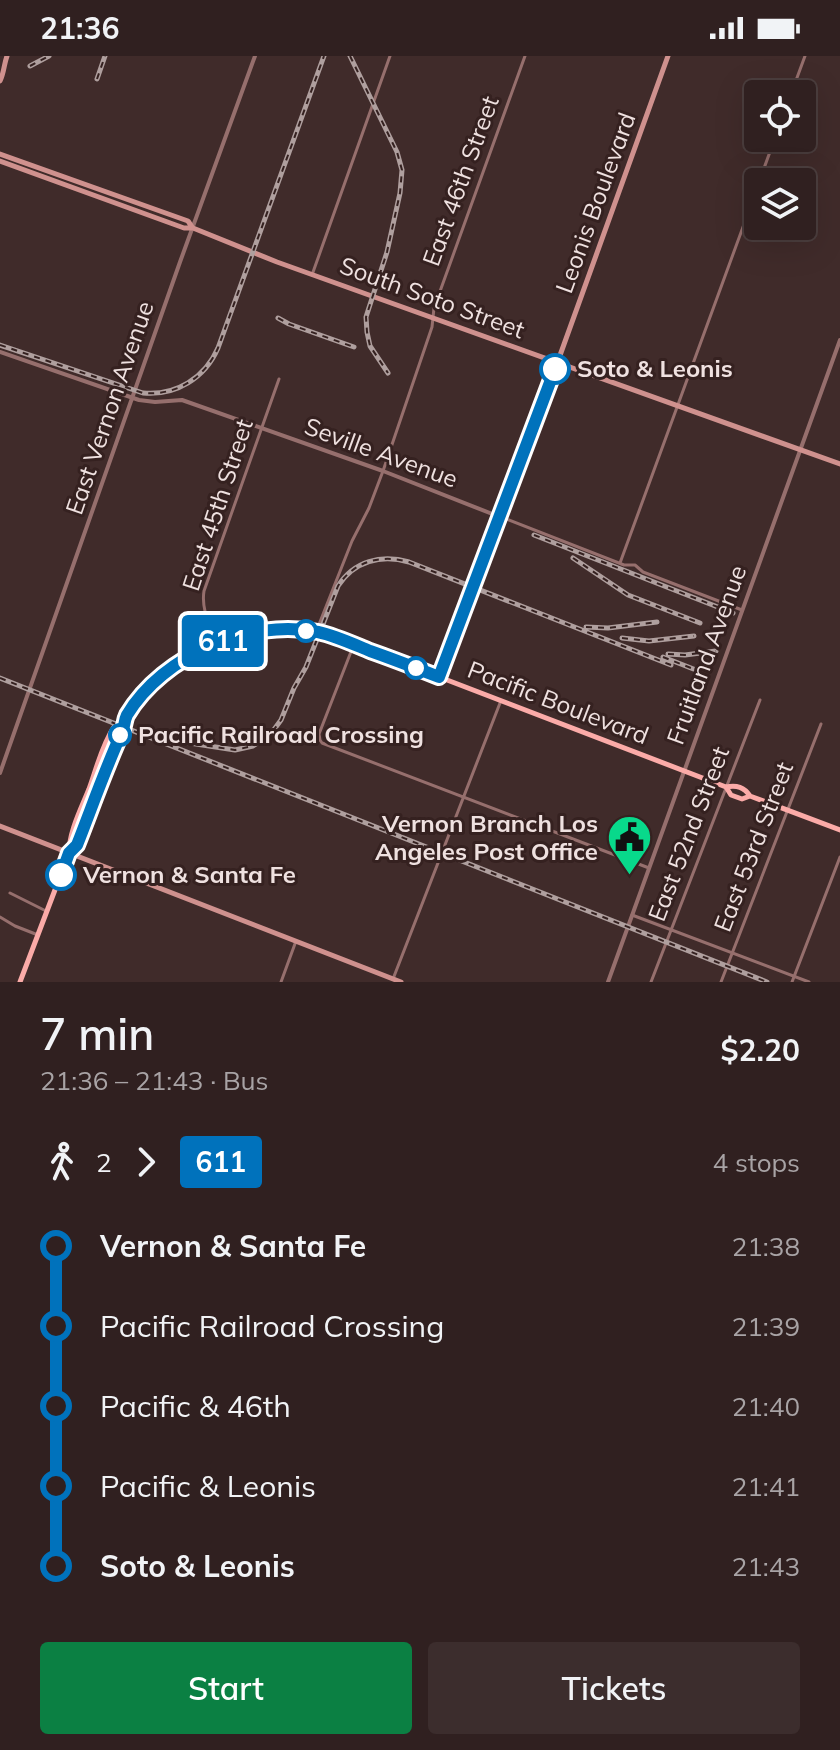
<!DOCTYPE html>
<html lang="en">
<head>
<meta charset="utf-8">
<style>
	:root { --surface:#302020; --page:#3c2d2d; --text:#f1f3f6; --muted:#a8a3a5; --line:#4b3e3e; --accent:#0b8043 }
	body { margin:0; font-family:Mulish,sans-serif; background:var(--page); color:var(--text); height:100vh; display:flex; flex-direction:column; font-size:30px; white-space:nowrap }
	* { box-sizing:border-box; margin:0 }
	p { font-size:26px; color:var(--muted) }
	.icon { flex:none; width:44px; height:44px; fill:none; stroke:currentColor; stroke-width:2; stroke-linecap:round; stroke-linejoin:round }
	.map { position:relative; height:926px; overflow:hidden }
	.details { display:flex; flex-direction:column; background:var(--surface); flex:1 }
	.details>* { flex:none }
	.badge { padding:0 16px; border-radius:6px; font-size:28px; line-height:52px }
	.tools { position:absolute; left:744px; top:24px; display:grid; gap:16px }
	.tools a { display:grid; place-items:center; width:72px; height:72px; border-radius:8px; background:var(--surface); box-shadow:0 8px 32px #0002,0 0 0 2px var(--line); font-size:40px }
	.map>.badge { position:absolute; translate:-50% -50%; box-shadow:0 0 0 4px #fff }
	.legs { display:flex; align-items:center; gap:12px; height:88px; padding:0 40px; font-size:26px }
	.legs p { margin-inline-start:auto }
	.head { display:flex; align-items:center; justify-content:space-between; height:136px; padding:0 40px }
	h1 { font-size:44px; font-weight:600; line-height:60px }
	.button { display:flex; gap:16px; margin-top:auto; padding:16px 40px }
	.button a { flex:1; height:92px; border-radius:8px; background:var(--accent); color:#fff; font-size:32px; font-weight:600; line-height:92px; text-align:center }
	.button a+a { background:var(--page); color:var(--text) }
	ul { padding:0 40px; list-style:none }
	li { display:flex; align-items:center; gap:28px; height:80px; font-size:30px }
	li i { display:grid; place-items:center; width:12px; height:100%; margin:0 10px; background:currentColor }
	li i::after { content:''; width:20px; height:20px; margin:-10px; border:6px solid; border-radius:50%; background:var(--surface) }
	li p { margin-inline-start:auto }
	li:first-child i { background:linear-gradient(#0000 50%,currentColor 0) }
	li:last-child i { background:linear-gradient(currentColor 50%,#0000 0) }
	.status { display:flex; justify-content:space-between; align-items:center; height:56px; padding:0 40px; background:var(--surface); direction:ltr }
	.status svg { height:22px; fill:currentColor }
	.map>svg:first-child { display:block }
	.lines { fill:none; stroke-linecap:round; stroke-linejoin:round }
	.minor { stroke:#966f6d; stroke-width:3 }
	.tertiary { stroke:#966f6d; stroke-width:4 }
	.secondary { stroke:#cf918e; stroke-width:5 }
	.primary { stroke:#fbaba8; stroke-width:5 }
	.rail-casing { stroke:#af9f9e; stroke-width:5 }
	.rail { stroke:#352120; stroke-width:2; stroke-dasharray:6; stroke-linecap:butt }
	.line-1-casing { stroke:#fff; stroke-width:18 }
	.line-1 { stroke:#0072bc; stroke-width:12 }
	.stop-1-dot { fill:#fff; stroke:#0072bc; stroke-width:4 }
	.labels { text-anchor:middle; stroke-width:6; stroke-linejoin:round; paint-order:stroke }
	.street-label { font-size:24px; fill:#efe1e0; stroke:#352120 }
	.stop-label { font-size:24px; font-weight:bold; fill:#efe1e0; stroke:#352120; text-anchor:start }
	.poi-label { font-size:24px; font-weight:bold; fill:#efe1e0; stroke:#352120; text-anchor:end }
</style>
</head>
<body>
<div class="status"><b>21:36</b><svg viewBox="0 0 49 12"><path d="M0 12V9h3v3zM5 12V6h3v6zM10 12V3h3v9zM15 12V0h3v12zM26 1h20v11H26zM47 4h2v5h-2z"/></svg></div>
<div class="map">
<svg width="840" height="926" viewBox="0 0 840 926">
	<rect width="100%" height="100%" fill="#402b2a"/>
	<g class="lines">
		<!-- minor -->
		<path class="minor" d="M791,38L805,0
			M759,126L775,82
			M312,219L390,0
			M501,461L624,509H635L643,516L742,554
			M620,507L758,130
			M316,576L352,485L369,452L383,415L432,271L434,252L525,0
			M216,587C210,570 201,553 204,535L279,323
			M354,588L319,678L320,684L322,687L649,812
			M10,837L46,855
			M632,859L809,926
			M0,861L15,870L38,879
			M393,923L500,647
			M281,926L296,885
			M651,926L760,644
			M721,926L821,668
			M792,926L840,801"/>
		<!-- tertiary -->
		<path class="tertiary" d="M0,296L139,344L155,346L182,344L383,415L500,461
			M0,717L180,206L255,0
			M608,926L840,284"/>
		<!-- secondary -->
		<path class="secondary" d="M0,25C4,17 4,8 7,0
			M0,98L188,165L192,171
			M0,105L184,172H193L277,206L840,408
			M439,621L554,316L668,0
			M0,770L401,926"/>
		<!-- primary -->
		<path class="primary" d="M726,731L731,739L742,743L750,740
			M70,796L77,789L113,696L124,672V663
			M20,926L69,797C69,776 81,753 89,733C96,714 102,689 114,671C117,666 123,664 127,659C135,647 144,636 154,626C201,582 273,563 335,581L726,731C737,729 744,731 750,740L840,774"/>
		<defs>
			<path id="rail" d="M350,0L397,96L402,114L400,137L387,196L366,261L367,276L370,290L388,317
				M30,10L49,0
				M97,23L105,0
				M278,262L289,268L354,291
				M0,289L143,337C176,340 205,322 218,292L324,0
				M534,479L733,557
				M573,502L628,539L700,567
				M586,571L608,572L657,566
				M622,582L649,585L694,580
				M668,598L685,599L716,595
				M663,601L696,614
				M0,622L767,926
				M183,686L235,694L253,690L270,679L281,664L294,632L306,611L338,530C354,505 381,498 409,506L671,609"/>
		</defs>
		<!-- rail casing -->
		<use href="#rail" class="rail-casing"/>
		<!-- rail -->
		<use href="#rail" class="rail"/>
	</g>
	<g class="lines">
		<defs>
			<path id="line-1" d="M61,819L69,797L77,789C92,751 105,713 122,676C125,670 124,665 127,659C163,599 250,562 318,576C336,580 353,588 370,595C393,603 416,612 439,621L555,313"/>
		</defs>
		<!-- line-1 casing -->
		<use href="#line-1" class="line-1-casing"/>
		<!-- line-1 -->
		<use href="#line-1" class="line-1"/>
	</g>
	<!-- icons -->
	<defs>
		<symbol id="civic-pin" viewBox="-11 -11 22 30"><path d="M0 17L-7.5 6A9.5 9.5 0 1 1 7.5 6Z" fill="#08d98b" stroke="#352120"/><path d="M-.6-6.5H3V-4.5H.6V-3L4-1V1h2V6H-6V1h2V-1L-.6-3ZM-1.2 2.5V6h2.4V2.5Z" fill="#111"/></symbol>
	</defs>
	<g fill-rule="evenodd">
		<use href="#civic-pin" x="604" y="756" width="51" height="69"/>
	</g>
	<!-- markers -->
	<g class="stop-1-dot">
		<circle cx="555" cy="313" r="14"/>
		<circle cx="306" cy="575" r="10"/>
		<circle cx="416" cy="612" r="10"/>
		<circle cx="120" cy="679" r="10"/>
		<circle cx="61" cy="819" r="14"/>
	</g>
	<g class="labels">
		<!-- street labels -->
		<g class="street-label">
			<text transform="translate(461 125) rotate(-70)" y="8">East 46th Street</text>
			<text transform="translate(596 147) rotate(-70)" y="8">Leonis Boulevard</text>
			<text transform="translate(432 242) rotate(20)" y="8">South Soto Street</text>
			<text transform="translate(110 352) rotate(-71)" y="8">East Vernon Avenue</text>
			<text transform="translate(381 397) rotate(20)" y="8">Seville Avenue</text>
			<text transform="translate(218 449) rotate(-72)" y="8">East 45th Street</text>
			<text transform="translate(707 599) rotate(-70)" y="8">Fruitland Avenue</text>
			<text transform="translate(558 647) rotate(21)" y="8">Pacific Boulevard</text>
			<text transform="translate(689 778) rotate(-69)" y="8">East 52nd Street</text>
			<text transform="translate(754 791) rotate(-69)" y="8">East 53rd Street</text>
		</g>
		<!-- stop labels -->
		<g class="stop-label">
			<text x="577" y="321">Soto &amp; Leonis</text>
			<text x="138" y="687">Pacific Railroad Crossing</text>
			<text x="83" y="827">Vernon &amp; Santa Fe</text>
		</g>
		<!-- poi labels -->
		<g class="poi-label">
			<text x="598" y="776">Vernon Branch Los<tspan x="598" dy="28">Angeles Post Office</tspan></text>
		</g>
	</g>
</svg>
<div class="tools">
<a><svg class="icon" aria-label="locate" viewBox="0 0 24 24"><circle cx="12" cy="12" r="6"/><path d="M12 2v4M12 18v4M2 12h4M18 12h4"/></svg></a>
<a><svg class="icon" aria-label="layers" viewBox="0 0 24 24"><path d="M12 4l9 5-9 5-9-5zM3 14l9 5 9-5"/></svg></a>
</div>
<b class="badge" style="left:223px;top:585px;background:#0072bc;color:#fff">611</b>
</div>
<section class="details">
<div class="head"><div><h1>7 min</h1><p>21:36 – 21:43 · Bus</p></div><b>$2.20</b></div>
<div class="legs"><svg class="icon" aria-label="walk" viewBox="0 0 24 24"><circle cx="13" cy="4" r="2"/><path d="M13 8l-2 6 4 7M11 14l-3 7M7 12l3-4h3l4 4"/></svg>2<svg class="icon" aria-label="forward" viewBox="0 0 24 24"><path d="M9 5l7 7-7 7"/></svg><b class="badge" style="background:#0072bc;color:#fff">611</b><p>4 stops</p></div>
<ul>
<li><i style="color:#0072bc"></i><b>Vernon &amp; Santa Fe</b><p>21:38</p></li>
<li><i style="color:#0072bc"></i><span>Pacific Railroad Crossing</span><p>21:39</p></li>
<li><i style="color:#0072bc"></i><span>Pacific &amp; 46th</span><p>21:40</p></li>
<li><i style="color:#0072bc"></i><span>Pacific &amp; Leonis</span><p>21:41</p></li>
<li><i style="color:#0072bc"></i><b>Soto &amp; Leonis</b><p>21:43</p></li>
</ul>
<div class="button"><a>Start</a><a>Tickets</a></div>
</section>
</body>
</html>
